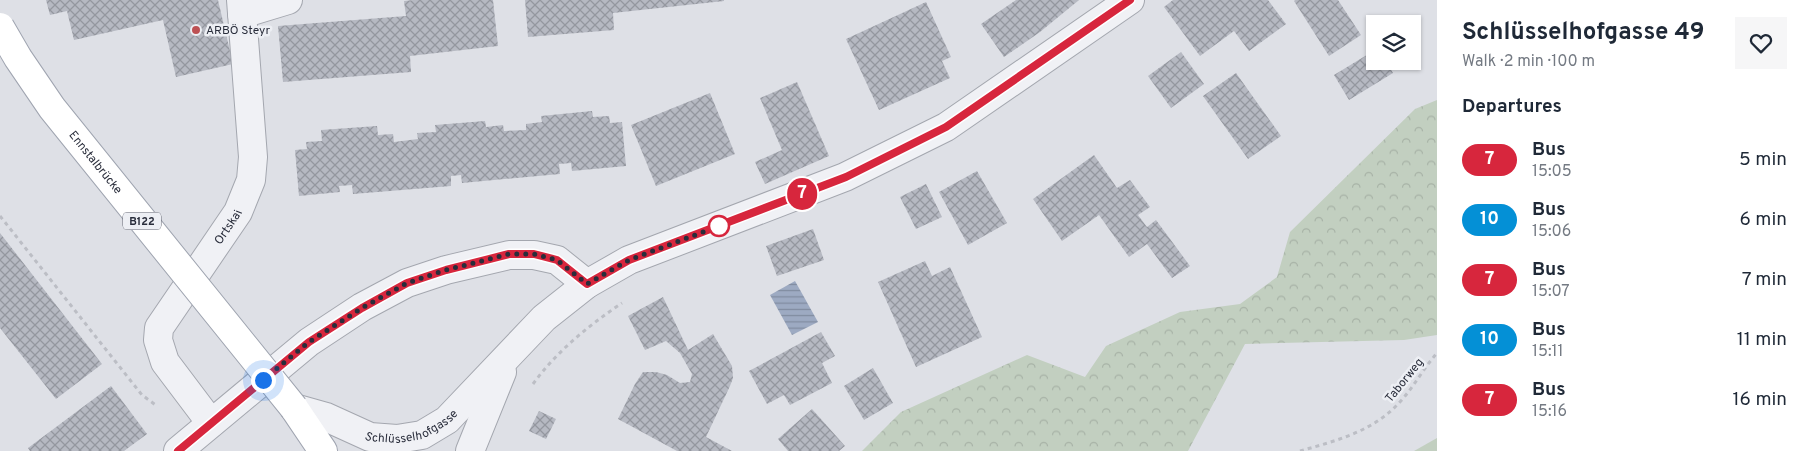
<!DOCTYPE html>
<html lang="en">
<head>
<meta charset="utf-8">
<style>
	:root { --surface:#fff; --page:#f6f6f7; --text:#1f2937; --muted:#747a83 }
	body { margin:0; font-family:Overpass,sans-serif; background:var(--page); color:var(--text); height:100vh; display:flex; flex-direction:column; font-size:19px; white-space:nowrap }
	* { box-sizing:border-box; margin:0 }
	p { font-size:16px; color:var(--muted) }
	.icon { flex:none; width:28px; height:28px; fill:none; stroke:currentColor; stroke-width:2; stroke-linecap:round; stroke-linejoin:round }
	.map { position:relative; flex:1; overflow:hidden }
	.details { display:flex; flex-direction:column; background:var(--surface); width:375px }
	.details>* { flex:none }
	.badge { padding:0 10px; border-radius:16px; font-size:18px; line-height:32px }
	.controls { position:absolute; left:1366px; top:15px; display:grid; gap:10px }
	.controls a { display:grid; place-items:center; width:55px; height:55px; border-radius:0px; background:var(--surface); box-shadow:0 1px 4px #0004; font-size:25px }
	.you { position:absolute; width:25px; height:25px; margin:-12px; border:4px solid #fff; border-radius:50%; background:#1a73e8; box-shadow:0 0 0 8px #1a73e833 }
	.map>.badge { position:absolute; translate:-50% -50%; box-shadow:0 0 0 2px #fff }
	h2 { padding:0 25px; font-size:19px; line-height:45px }
	.round { display:grid; place-items:center; flex:none; width:52px; height:52px; border-radius:0px; background:var(--page) }
	.head { display:flex; align-items:center; justify-content:space-between; height:85px; padding:0 25px }
	h1 { font-size:24px; font-weight:700; line-height:38px }
	ul { padding:0; list-style:none }
	li { display:flex; align-items:center; gap:15px; height:60px; padding:0 25px }
	li div { flex:1 }
	li b { display:block; font-size:19px }
	li em { font-style:normal }
	li .badge { min-width:55px; font-weight:700; text-align:center }
	main { display:flex; flex:1; min-height:0 }
	.map>svg:first-child { display:block }
	.forest { fill:url(#forest-crowns) }
	.green { fill:#c2cfc0 }
	.water { fill:url(#water-rules) }
	.building { fill:url(#building-cross-hatch) }
	.lines { fill:none; stroke-linecap:round; stroke-linejoin:round }
	.street-casing { stroke:#a4a7af; stroke-width:30 }
	.primary-casing { stroke:#9fa4b0; stroke-width:30 }
	.path { stroke:#bcbec5; stroke-width:3; stroke-dasharray:4 4; stroke-linecap:butt }
	.street { stroke:#f0f1f5; stroke-width:28 }
	.primary { stroke:#fff; stroke-width:28 }
	.primary-bridge-casing { stroke:#9fa4b0; stroke-width:30; stroke-linecap:butt }
	.primary-bridge { stroke:#fff; stroke-width:28 }
	.line-casing { stroke:#fff; stroke-width:11 }
	.line { stroke:#d7263d; stroke-width:8 }
	.walk { stroke:#292d3b; stroke-width:5; stroke-dasharray:0 9 }
	.poi-dot { fill:#bd5154; stroke:#edeff4; stroke-width:2 }
	.stop-dot { fill:#fff; stroke:#d7263d; stroke-width:2.5 }
	.labels { text-anchor:middle; stroke-width:5; stroke-linejoin:round; paint-order:stroke }
	.shield { fill:#edeff4; stroke:#646772; stroke-width:1 }
	.shield-label { font-size:11px; font-weight:bold; fill:#292d3b }
	.poi-label { font-size:12px; fill:#292d3b; stroke:#edeff4; text-anchor:start }
	.street-label { font-size:12px; fill:#292d3b; stroke:#edeff4 }
</style>
</head>
<body>
<main>
<div class="map">
<svg width="1437" height="451" viewBox="0 0 1437 451">
	<defs>
		<pattern id="forest-crowns" width="20" height="18" patternUnits="userSpaceOnUse" patternTransform="scale(1.25)"><rect width="20" height="18" fill="#c2cfc0"/><path d="M2 6a3 3 0 1 1 6 0M12 15a3 3 0 1 1 6 0" fill="none" stroke="#a7b2a6"/></pattern>
		<pattern id="water-rules" width="6" height="5" patternUnits="userSpaceOnUse" patternTransform="scale(1.25)"><rect width="6" height="5" fill="#9daac2"/><path d="M0 2.5h6" fill="none" stroke="#808b9f"/></pattern>
		<pattern id="building-cross-hatch" width="8" height="8" patternUnits="userSpaceOnUse" patternTransform="scale(1.25)"><rect width="8" height="8" fill="#b6b9c2"/><path d="M0 0l8 8M0 8l8-8" fill="none" stroke="#94979f"/></pattern>
	</defs>
	<rect width="100%" height="100%" fill="#dee0e6"/>
	<!-- forest -->
	<path class="forest" d="M1437,100V335L1404,340L1245,344L1188,451H862L901,412L1027,355L1085,377L1106,346L1180,312L1240,304L1277,277L1290,232L1415,109Z"/>
	<!-- green -->
	<path class="green" d="M1437,438V451H1414Z"/>
	<!-- water -->
	<path class="water" d="M795,281L818,322L792,335L770,295Z"/>
	<!-- building -->
	<path class="building" d="M46,0H218L233,64L176,77L163,20L74,40L67,11L50,15Z
		M413,0H493L498,46L410,56L411,72L283,82L278,26L406,16L404,1Z
		M525,0H724V1L613,13L614,30L528,37Z
		M1016,0H1079L1040,32L1004,57L981,24Z
		M1173,0H1268L1286,24L1249,51L1234,31L1200,56L1164,7Z
		M1295,0H1338L1361,35L1329,56L1294,1Z
		M926,2L951,57L942,61L950,78L879,110L846,39Z
		M1375,50V61H1386L1393,73L1349,100L1334,75Z
		M1181,52L1204,84L1171,108L1148,76Z
		M1236,73L1281,136L1248,159L1203,96Z
		M797,82L829,156L765,184L755,162L782,150L760,98Z
		M710,93L735,154L656,186L631,125Z
		M592,111L593,117L609,116L610,123L622,122L626,166L572,171L571,163L559,164L560,174L462,183L461,175L451,176V186L353,194L352,185L339,186L340,192L299,196L295,150L307,149L306,142L322,141L321,130L377,126L378,135L393,134L394,142L418,139L417,133L436,132L435,125L485,121L486,127L503,125L504,131L526,130V124L542,122L541,116Z
		M1094,155L1117,188L1130,180L1150,207L1138,215L1147,227L1156,220L1190,266L1172,278L1147,244L1129,257L1099,215L1062,241L1033,199Z
		M977,171L1007,223L968,245L939,192Z
		M926,184L942,217L916,229L900,197Z
		M813,229L824,260L777,276L766,246Z
		M0,233L102,364L56,399L0,328Z
		M925,261L932,276L950,267L982,337L916,367L878,282Z
		M663,297L688,350L713,334L732,366L733,378L730,386L706,437L732,451H677L618,419L635,384L643,372H656L667,375L680,383L690,382L692,374L680,353L666,341L645,350L628,316Z
		M821,332L835,356L822,363L832,383L790,405L784,395L767,404L749,371Z
		M873,368L893,403L864,420L844,386Z
		M111,386L147,434L124,451H30L28,448Z
		M812,409L845,446L839,451H788L778,439Z
		M539,411L556,419L546,439L529,431Z"/>
	<g class="lines">
		<defs>
			<g id="street">
				<path d="M242,14L288,0"/>
				<path id="s1" d="M294,408L326,417L370,437L397,439L422,435L447,420L544,318L587,284L629,260L845,177L946,127L1130,0"/>
				<path id="s2" d="M211,423L165,362L158,340L159,328L238,212L251,180L253,157L241,0"/>
				<path d="M178,451L309,342L362,307L407,283L446,270L509,255H534L557,260L587,284"/>
				<path d="M470,451L502,372"/>
			</g>
			<path id="primary" d="M294,408L323,451"/>
		</defs>
		<!-- street casing -->
		<use href="#street" class="street-casing"/>
		<!-- primary casing -->
		<use href="#primary" class="primary-casing"/>
		<!-- path -->
		<path class="path" d="M0,216L142,395L157,406
			M533,384C557,351 588,326 622,303
			M1300,451C1335,441 1371,432 1397,405C1412,390 1423,369 1437,353"/>
		<!-- street -->
		<use href="#street" class="street"/>
		<!-- primary -->
		<use href="#primary" class="primary"/>
		<defs>
			<g id="primary-bridge">
				<path id="s3" d="M0,27L18,58L52,108L294,408"/>
			</g>
		</defs>
		<!-- primary-bridge casing -->
		<use href="#primary-bridge" class="primary-bridge-casing"/>
		<!-- primary-bridge -->
		<use href="#primary-bridge" class="primary-bridge"/>
	</g>
	<g class="lines">
		<defs>
			<path id="line" d="M178,451L309,342L362,308L407,283L446,270L509,254H534L557,260L587,284L629,260L846,177L946,127L1130,0"/>
		</defs>
		<!-- line casing -->
		<use href="#line" class="line-casing"/>
		<!-- line -->
		<use href="#line" class="line"/>
		<!-- walk -->
		<path class="walk" d="M263,380L309,342L362,308L407,283L446,270L509,254H534L557,260L587,284L629,260L719,226"/>
	</g>
	<!-- markers -->
	<circle class="poi-dot" cx="196" cy="30" r="5"/>
	<circle class="stop-dot" cx="719" cy="226" r="10"/>
	<g class="labels">
		<!-- shield labels -->
		<rect class="shield" x="123" y="212.5" width="38" height="17" rx="4"/>
		<g class="shield-label">
			<text x="142" y="225">B122</text>
		</g>
		<!-- poi labels -->
		<g class="poi-label">
			<text x="206" y="34">ARBÖ Steyr</text>
		</g>
		<!-- street labels -->
		<g class="street-label">
			<text dy="4" stroke="none"><textPath href="#s3" startOffset="166">Ennstalbrücke</textPath></text>
			<text dy="4" stroke="none"><textPath href="#s2" startOffset="234">Ortskai</textPath></text>
			<text transform="translate(1404 380) rotate(-51)" y="4">Taborweg</text>
			<text dy="4" stroke="none"><textPath href="#s1" startOffset="126">Schlüsselhofgasse</textPath></text>
		</g>
	</g>
</svg>
<div class="controls">
<a><svg class="icon" aria-label="layers" viewBox="0 0 24 24"><path d="M12 4l9 5-9 5-9-5zM3 14l9 5 9-5"/></svg></a>
</div>
<div class="you" style="left:263px;top:380px"></div>
<b class="badge" style="left:802px;top:194px;background:#d7263d;color:#fff">7</b>
</div>
<section class="details">
<div class="head"><div><h1>Schlüsselhofgasse 49</h1><p>Walk · 2 min · 100 m</p></div><a class="round"><svg class="icon" aria-label="heart" viewBox="0 0 24 24"><path d="M12 20l-8-8c-3-5 5-10 8-4 3-6 11-1 8 4z"/></svg></a></div>
<h2>Departures</h2>
<ul>
<li><span class="badge" style="background:#d7263d;color:#fff">7</span><div><b>Bus</b><p>15:05</p></div><em>5 min</em></li>
<li><span class="badge" style="background:#0490d6;color:#fff">10</span><div><b>Bus</b><p>15:06</p></div><em>6 min</em></li>
<li><span class="badge" style="background:#d7263d;color:#fff">7</span><div><b>Bus</b><p>15:07</p></div><em>7 min</em></li>
<li><span class="badge" style="background:#0490d6;color:#fff">10</span><div><b>Bus</b><p>15:11</p></div><em>11 min</em></li>
<li><span class="badge" style="background:#d7263d;color:#fff">7</span><div><b>Bus</b><p>15:16</p></div><em>16 min</em></li>
</ul>
</section>
</main>
</body>
</html>
